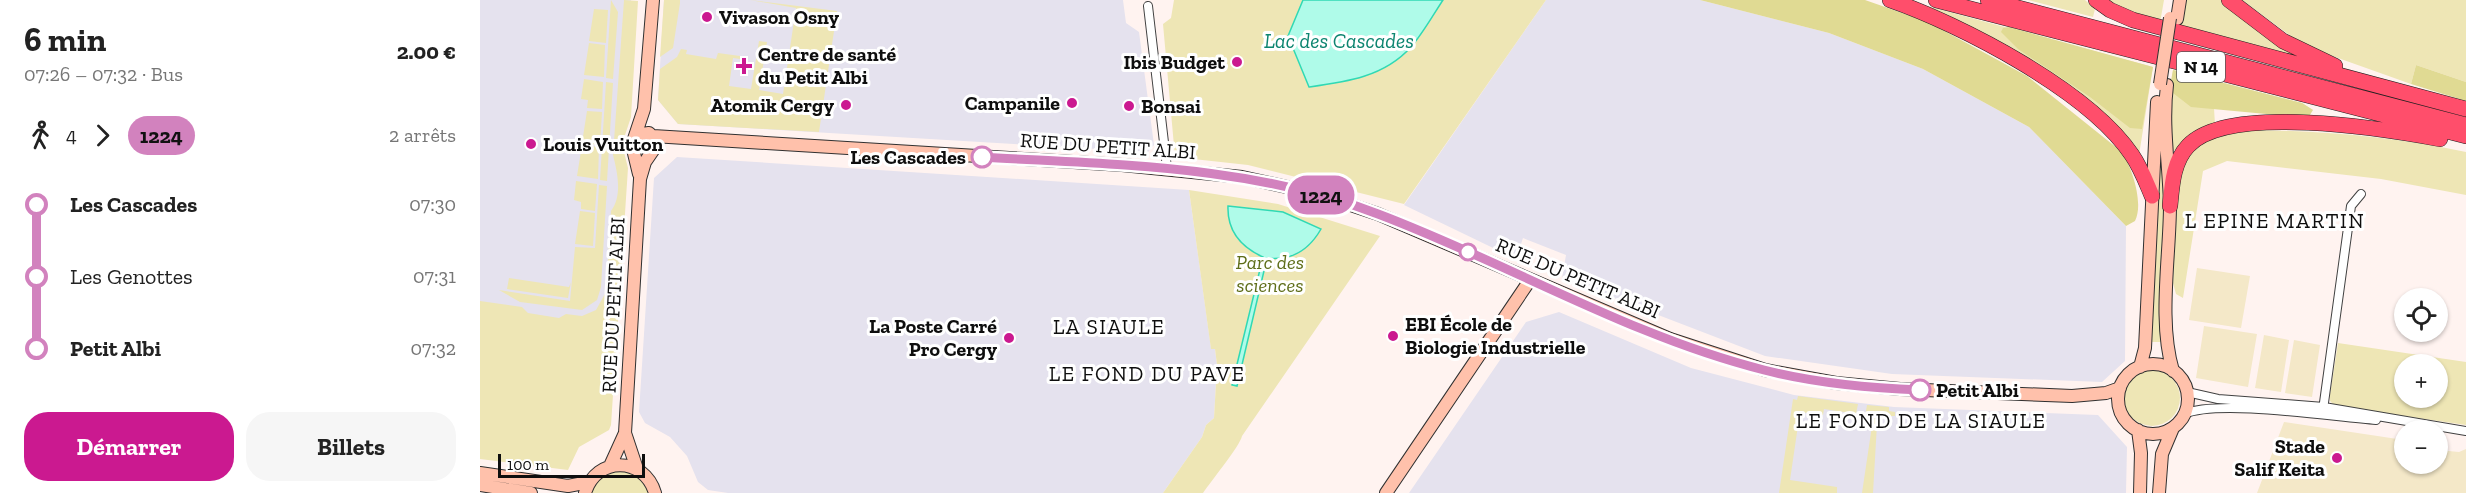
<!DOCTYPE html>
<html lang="fr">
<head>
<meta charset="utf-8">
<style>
	:root { --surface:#fff; --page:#f6f6f6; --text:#222; --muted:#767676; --accent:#cb1990 }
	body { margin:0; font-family:"Zilla Slab",serif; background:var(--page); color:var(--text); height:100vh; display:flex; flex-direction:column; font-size:22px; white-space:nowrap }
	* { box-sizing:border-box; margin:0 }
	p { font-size:20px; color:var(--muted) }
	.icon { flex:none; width:33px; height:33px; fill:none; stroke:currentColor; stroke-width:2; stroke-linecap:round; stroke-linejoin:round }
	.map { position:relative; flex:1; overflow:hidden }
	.panel { display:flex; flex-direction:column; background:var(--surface); width:480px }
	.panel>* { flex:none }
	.badge { padding:0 12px; border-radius:20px; font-size:21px; line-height:39px }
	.buttons { position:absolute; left:1914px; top:288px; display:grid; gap:12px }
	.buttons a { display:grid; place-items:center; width:54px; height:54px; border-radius:50%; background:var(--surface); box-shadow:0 2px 4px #0004; font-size:30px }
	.scale { position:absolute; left:18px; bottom:15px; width:147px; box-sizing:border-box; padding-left:6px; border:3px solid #0e0e0e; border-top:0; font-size:16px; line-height:21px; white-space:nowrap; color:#0e0e0e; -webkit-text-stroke:4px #fff; paint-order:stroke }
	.map>.badge { position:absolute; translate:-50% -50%; box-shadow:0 0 0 3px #fff }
	.legs { display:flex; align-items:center; gap:9px; height:66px; padding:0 24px; font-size:20px }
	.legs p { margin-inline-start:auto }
	.headline { display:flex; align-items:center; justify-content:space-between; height:102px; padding:0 24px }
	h1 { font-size:33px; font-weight:800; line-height:45px }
	.button { display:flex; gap:12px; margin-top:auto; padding:12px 24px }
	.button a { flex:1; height:69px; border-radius:24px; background:var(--accent); color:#fff; font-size:24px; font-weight:800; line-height:69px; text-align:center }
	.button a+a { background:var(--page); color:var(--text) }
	ul { padding:0 24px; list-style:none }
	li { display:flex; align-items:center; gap:21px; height:72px; font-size:22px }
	li i { display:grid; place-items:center; width:9px; height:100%; margin:0 8px; background:currentColor }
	li i::after { content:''; width:15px; height:15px; margin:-8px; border:4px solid; border-radius:50%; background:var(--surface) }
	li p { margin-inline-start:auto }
	li:first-child i { background:linear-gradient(#0000 50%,currentColor 0) }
	li:last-child i { background:linear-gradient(currentColor 50%,#0000 0) }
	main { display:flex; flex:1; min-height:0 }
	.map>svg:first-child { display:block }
	.industrial { fill:#e5e2ee }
	.green { fill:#eee6b5; fill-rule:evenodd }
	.forest { fill:#e0da93 }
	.pitch { fill:#f4e8c8 }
	.water { fill:#affbe9; stroke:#30d9b4; stroke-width:1.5 }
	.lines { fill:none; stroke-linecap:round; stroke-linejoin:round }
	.street-casing { stroke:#414141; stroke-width:10 }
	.secondary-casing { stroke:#303030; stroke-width:14 }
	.highway-casing { stroke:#1f1f1f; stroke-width:16 }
	.street { stroke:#fff; stroke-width:8 }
	.secondary { stroke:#ffc1ab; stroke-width:12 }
	.highway { stroke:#ff4e6b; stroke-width:15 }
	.secondary-bridge-casing { stroke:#303030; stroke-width:14; stroke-linecap:butt }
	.secondary-bridge { stroke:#ffc1ab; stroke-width:12 }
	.line-1-casing { stroke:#fff; stroke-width:14 }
	.line-1 { stroke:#d282be; stroke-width:9 }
	.poi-dot { fill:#cb1990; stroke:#fff; stroke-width:2 }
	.stop-1-dot { fill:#fff; stroke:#d282be; stroke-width:3 }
	.labels { text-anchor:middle; stroke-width:6; stroke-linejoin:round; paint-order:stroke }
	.shield { fill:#fff; stroke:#565656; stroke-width:1.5 }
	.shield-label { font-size:18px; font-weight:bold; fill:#0e0e0e }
	.poi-label { font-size:20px; font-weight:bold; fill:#0e0e0e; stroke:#fff; text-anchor:start }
	.street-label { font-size:20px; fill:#0e0e0e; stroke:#fff }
	.stop-label { font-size:20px; font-weight:bold; fill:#0e0e0e; stroke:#fff; text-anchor:end }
	.park-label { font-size:20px; font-style:italic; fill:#5e6d18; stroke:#fff }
	.water-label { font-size:21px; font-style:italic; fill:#0d8570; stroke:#fff }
	.neighbourhood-label { font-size:21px; letter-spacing:1.5px; fill:#0e0e0e; stroke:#fff }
</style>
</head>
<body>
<main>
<section class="panel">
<div class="headline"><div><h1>6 min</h1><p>07:26 – 07:32 · Bus</p></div><b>2.00 €</b></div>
<div class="legs"><svg class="icon" aria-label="walk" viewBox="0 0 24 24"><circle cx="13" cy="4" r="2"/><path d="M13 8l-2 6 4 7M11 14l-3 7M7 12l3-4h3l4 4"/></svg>4<svg class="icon" aria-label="forward" viewBox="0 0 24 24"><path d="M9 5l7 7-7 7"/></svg><b class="badge" style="background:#d282be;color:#111">1224</b><p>2 arrêts</p></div>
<ul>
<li><i style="color:#d282be"></i><b>Les Cascades</b><p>07:30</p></li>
<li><i style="color:#d282be"></i><span>Les Genottes</span><p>07:31</p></li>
<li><i style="color:#d282be"></i><b>Petit Albi</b><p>07:32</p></li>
</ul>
<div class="button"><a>Démarrer</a><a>Billets</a></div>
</section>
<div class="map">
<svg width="1986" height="493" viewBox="0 0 1986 493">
	<rect width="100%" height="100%" fill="#fff3f0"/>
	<!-- industrial -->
	<path class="industrial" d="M0,0H151L137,119L141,167L126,412L0,454Z
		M184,0H643L646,23L659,32L674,145L668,152L198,124L178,100Z
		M1066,0H1220L1349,33L1443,69L1549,127L1646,226L1645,361L1622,382L1412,374L1285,356L1082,278L1086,255L1043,238L1036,259L924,205Z
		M197,157L709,190L731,348L735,349L737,365L734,418L726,425L722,437L683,493H248L228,490L218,482L207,456L190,437L165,423L159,412L174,178Z
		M1079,312L1211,368L1314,395L1414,407L1618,415L1647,447L1646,493H929L1046,322Z"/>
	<!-- green -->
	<path class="green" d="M131,0L138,12L133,79L126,78Z
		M144,0L158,1L151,117L142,144L148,168L131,425L129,430L99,447L88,470L0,459V301L42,307L48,313L79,318L86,314L102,316L116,310L126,292L131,211C143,195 137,171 133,155Z
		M184,0H200V3L193,48L180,57Z
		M270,0L357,11L339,132L198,124L178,100L180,69L197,57L201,49L207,50L206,54L236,59L238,53L260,56V59L253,58L249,86L271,89L279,41L287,42L279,90L303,94L316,8Z
		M694,0H1066L924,204L768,165L695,157L683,24L691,18Z
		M1548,0H1605L1615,9L1613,17Z
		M1626,0H1684L1680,23Z
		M1704,0H1743L1826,60L1700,27Z
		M1762,0H1986V82L1936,65L1931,84L1844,53L1816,40Z
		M1447,6L1673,67L1659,155L1646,138L1446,8Z
		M114,9L128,10L126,43L109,41Z
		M109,43L125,45L124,77L104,75Z
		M1693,70L1822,103L1833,110L1734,108L1735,125L1693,151L1690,149L1687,121Z
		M104,79L123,82L122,109L107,108L108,100L101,99Z
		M126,82L133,83L127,181L120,180Z
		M107,111L122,112L120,145L102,143Z
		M1758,130C1836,130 1910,136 1986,152V195L1901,179L1747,161L1723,171L1703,298L1696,294L1693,283L1697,182C1704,144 1725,141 1758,130Z
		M1680,136L1685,174L1683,342H1670Z
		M102,145L119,147L118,179L97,176Z
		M96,181L117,184L115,211L101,209V202L94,200Z
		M119,185L127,186L121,287L117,300L102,310L40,302L19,290L90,301L95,247L115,248Z
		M709,190L798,204L900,236L762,436C760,446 731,481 723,493H683L722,437L726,425L734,418L737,365L735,349H731Z
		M100,211L115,213L113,246L95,244Z
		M29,278L89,287L91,282L88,298L27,289Z
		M1858,343L1986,362V425L1855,406L1850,401V394ZM1924,364H1958V398H1924Z
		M1644 398a28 28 0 1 1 56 0a28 28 0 1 1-56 0Z
		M1318,396L1378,404L1376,414L1344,409L1343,415L1320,412L1310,480L1357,487V493H1299L1313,399L1317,400Z
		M1387,405L1409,407V411L1415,412V416H1406L1397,424L1393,493H1382L1393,419L1385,417Z
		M142,469L160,477L169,493H110L123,475Z"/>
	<!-- forest -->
	<path class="forest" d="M1220,0H1385L1448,22L1547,76L1642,152C1652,168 1664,203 1655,221L1646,226L1549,127L1443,69L1349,33Z
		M1529,27L1673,67L1662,129L1650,128L1610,97L1538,49L1521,32L1523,28Z
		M1936,65L1986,82V101L1931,84Z
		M1693,70L1822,103L1833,110L1828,118L1711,107L1693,93L1690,86Z"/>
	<!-- pitch -->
	<path class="pitch" d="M1717,268L1770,276L1761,328L1709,320Z
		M1724,326L1777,334L1768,387L1716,378Z
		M1784,335L1809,340L1801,392L1775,388Z
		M1814,340L1840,345L1832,397L1805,393Z
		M1804,422L1924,440V464H1958V450L1979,452L1986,449V493H1777Z"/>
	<!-- water -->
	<path class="water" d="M823,0H963C953,15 943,33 931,47C904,77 866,82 829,87L808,36Z
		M748,206L803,212L841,229C829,250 811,261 787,258L757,386L752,385L783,257C761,247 747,231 748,206Z"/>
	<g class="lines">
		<defs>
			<path id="street" d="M668,6L687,168
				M1707,392L1738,399L1844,407L1986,431
				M1843,410L1871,206L1881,194
				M1704,414C1739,399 1853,417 1896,420"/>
			<path id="secondary" d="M1697,19L1700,0
				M1687,85C1682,125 1689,164 1690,205C1690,256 1678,321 1693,371
				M173,136L642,165L762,177L838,194L898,214L1190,339L1285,370L1356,383L1420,389L1592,396L1626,393L1640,388
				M159,174L152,145L164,109L173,0
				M1638 399a35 35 0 1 1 70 0a35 35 0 1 1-70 0Z
				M1660,367L1665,348L1677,102
				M1658,430L1661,453L1660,493
				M145,433L157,469
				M130,466L145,433L160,179L165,162L176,146L175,139L169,133L156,135
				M0,473L88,486L109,482
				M0,485L51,493
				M105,493C116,456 164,456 175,493
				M906,493L1050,280
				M1679,493L1682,454L1693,428"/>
			<path id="highway" d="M1410,0C1482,25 1609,91 1652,155C1661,168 1666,182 1672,196
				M1456,0L1986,136
				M1508,0L1986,125
				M1616,0L1630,10L1653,20L1986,109
				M1749,0L1803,41L1855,66
				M1690,206C1692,185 1693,162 1708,146C1748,103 1905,129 1960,139"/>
		</defs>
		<!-- street casing -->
		<use href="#street" class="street-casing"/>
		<!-- secondary casing -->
		<use href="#secondary" class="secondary-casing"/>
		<!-- highway casing -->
		<use href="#highway" class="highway-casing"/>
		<!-- street -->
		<use href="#street" class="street"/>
		<!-- secondary -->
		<use href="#secondary" class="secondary"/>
		<!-- highway -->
		<use href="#highway" class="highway"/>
		<defs>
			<path id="secondary-bridge" d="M1680,84L1690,18"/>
		</defs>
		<!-- secondary-bridge casing -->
		<use href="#secondary-bridge" class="secondary-bridge-casing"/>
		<!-- secondary-bridge -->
		<use href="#secondary-bridge" class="secondary-bridge"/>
	</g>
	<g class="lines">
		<defs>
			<path id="line-1" d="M502,157C636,165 772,165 898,214C1028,263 1149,336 1284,370C1335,383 1388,388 1440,390"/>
		</defs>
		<!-- line-1 casing -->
		<use href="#line-1" class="line-1-casing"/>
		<!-- line-1 -->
		<use href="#line-1" class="line-1"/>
	</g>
	<!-- markers -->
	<g class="poi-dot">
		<circle cx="227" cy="17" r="6"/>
		<circle cx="757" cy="62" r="6"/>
		<path d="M261 57h6v6h6v6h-6v6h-6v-6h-6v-6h6z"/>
		<circle cx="592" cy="103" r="6"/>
		<circle cx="366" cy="105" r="6"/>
		<circle cx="649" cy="106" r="6"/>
		<circle cx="51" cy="144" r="6"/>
		<circle cx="913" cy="336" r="6"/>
		<circle cx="529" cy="338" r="6"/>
		<circle cx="1857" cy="458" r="6"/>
	</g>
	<g class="stop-1-dot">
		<circle cx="502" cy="157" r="10"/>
		<circle cx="988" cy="252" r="8"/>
		<circle cx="1440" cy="390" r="10"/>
	</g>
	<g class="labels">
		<!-- shield labels -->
		<rect class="shield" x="1697" y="52" width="48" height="30" rx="4.5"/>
		<g class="shield-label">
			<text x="1721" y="73">N 14</text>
		</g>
		<!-- poi labels -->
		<g class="poi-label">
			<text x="239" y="24">Vivason Osny</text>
			<text x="278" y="61">Centre de santé<tspan x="278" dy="23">du Petit Albi</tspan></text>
			<text x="745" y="69" text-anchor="end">Ibis Budget</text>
			<text x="580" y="110" text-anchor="end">Campanile</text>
			<text x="354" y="112" text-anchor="end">Atomik Cergy</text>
			<text x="661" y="113">Bonsai</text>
			<text x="63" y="151">Louis Vuitton</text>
			<text x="925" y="331">EBI École de<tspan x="925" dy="23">Biologie Industrielle</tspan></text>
			<text x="517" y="333" text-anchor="end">La Poste Carré<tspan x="517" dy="23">Pro Cergy</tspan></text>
			<text x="1845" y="453" text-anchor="end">Stade<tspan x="1845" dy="23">Salif Keita</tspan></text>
		</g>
		<!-- street labels -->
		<g class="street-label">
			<text transform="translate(628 146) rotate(4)" y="7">RUE DU PETIT ALBI</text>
			<text transform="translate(1098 278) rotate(23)" y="7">RUE DU PETIT ALBI</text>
			<text transform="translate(133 305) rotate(-87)" y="7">RUE DU PETIT ALBI</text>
		</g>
		<!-- stop labels -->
		<g class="stop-label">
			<text x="486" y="164">Les Cascades</text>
			<text x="1456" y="397" text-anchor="start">Petit Albi</text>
		</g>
		<!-- park labels -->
		<g class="park-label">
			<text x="790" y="269">Parc des<tspan x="790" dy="23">sciences</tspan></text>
		</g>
		<!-- water labels -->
		<g class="water-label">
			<text x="859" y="48">Lac des Cascades</text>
		</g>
		<!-- neighbourhood labels -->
		<g class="neighbourhood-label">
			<text x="1795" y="228">L EPINE MARTIN</text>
			<text x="629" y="334">LA SIAULE</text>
			<text x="667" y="381">LE FOND DU PAVE</text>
			<text x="1441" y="428">LE FOND DE LA SIAULE</text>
		</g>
	</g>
</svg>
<div class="buttons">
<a><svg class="icon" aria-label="locate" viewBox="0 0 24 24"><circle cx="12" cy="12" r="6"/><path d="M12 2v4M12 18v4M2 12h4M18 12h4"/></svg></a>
<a>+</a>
<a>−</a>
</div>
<div class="scale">100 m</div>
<b class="badge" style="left:841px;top:195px;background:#d282be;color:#111">1224</b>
</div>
</main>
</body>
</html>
